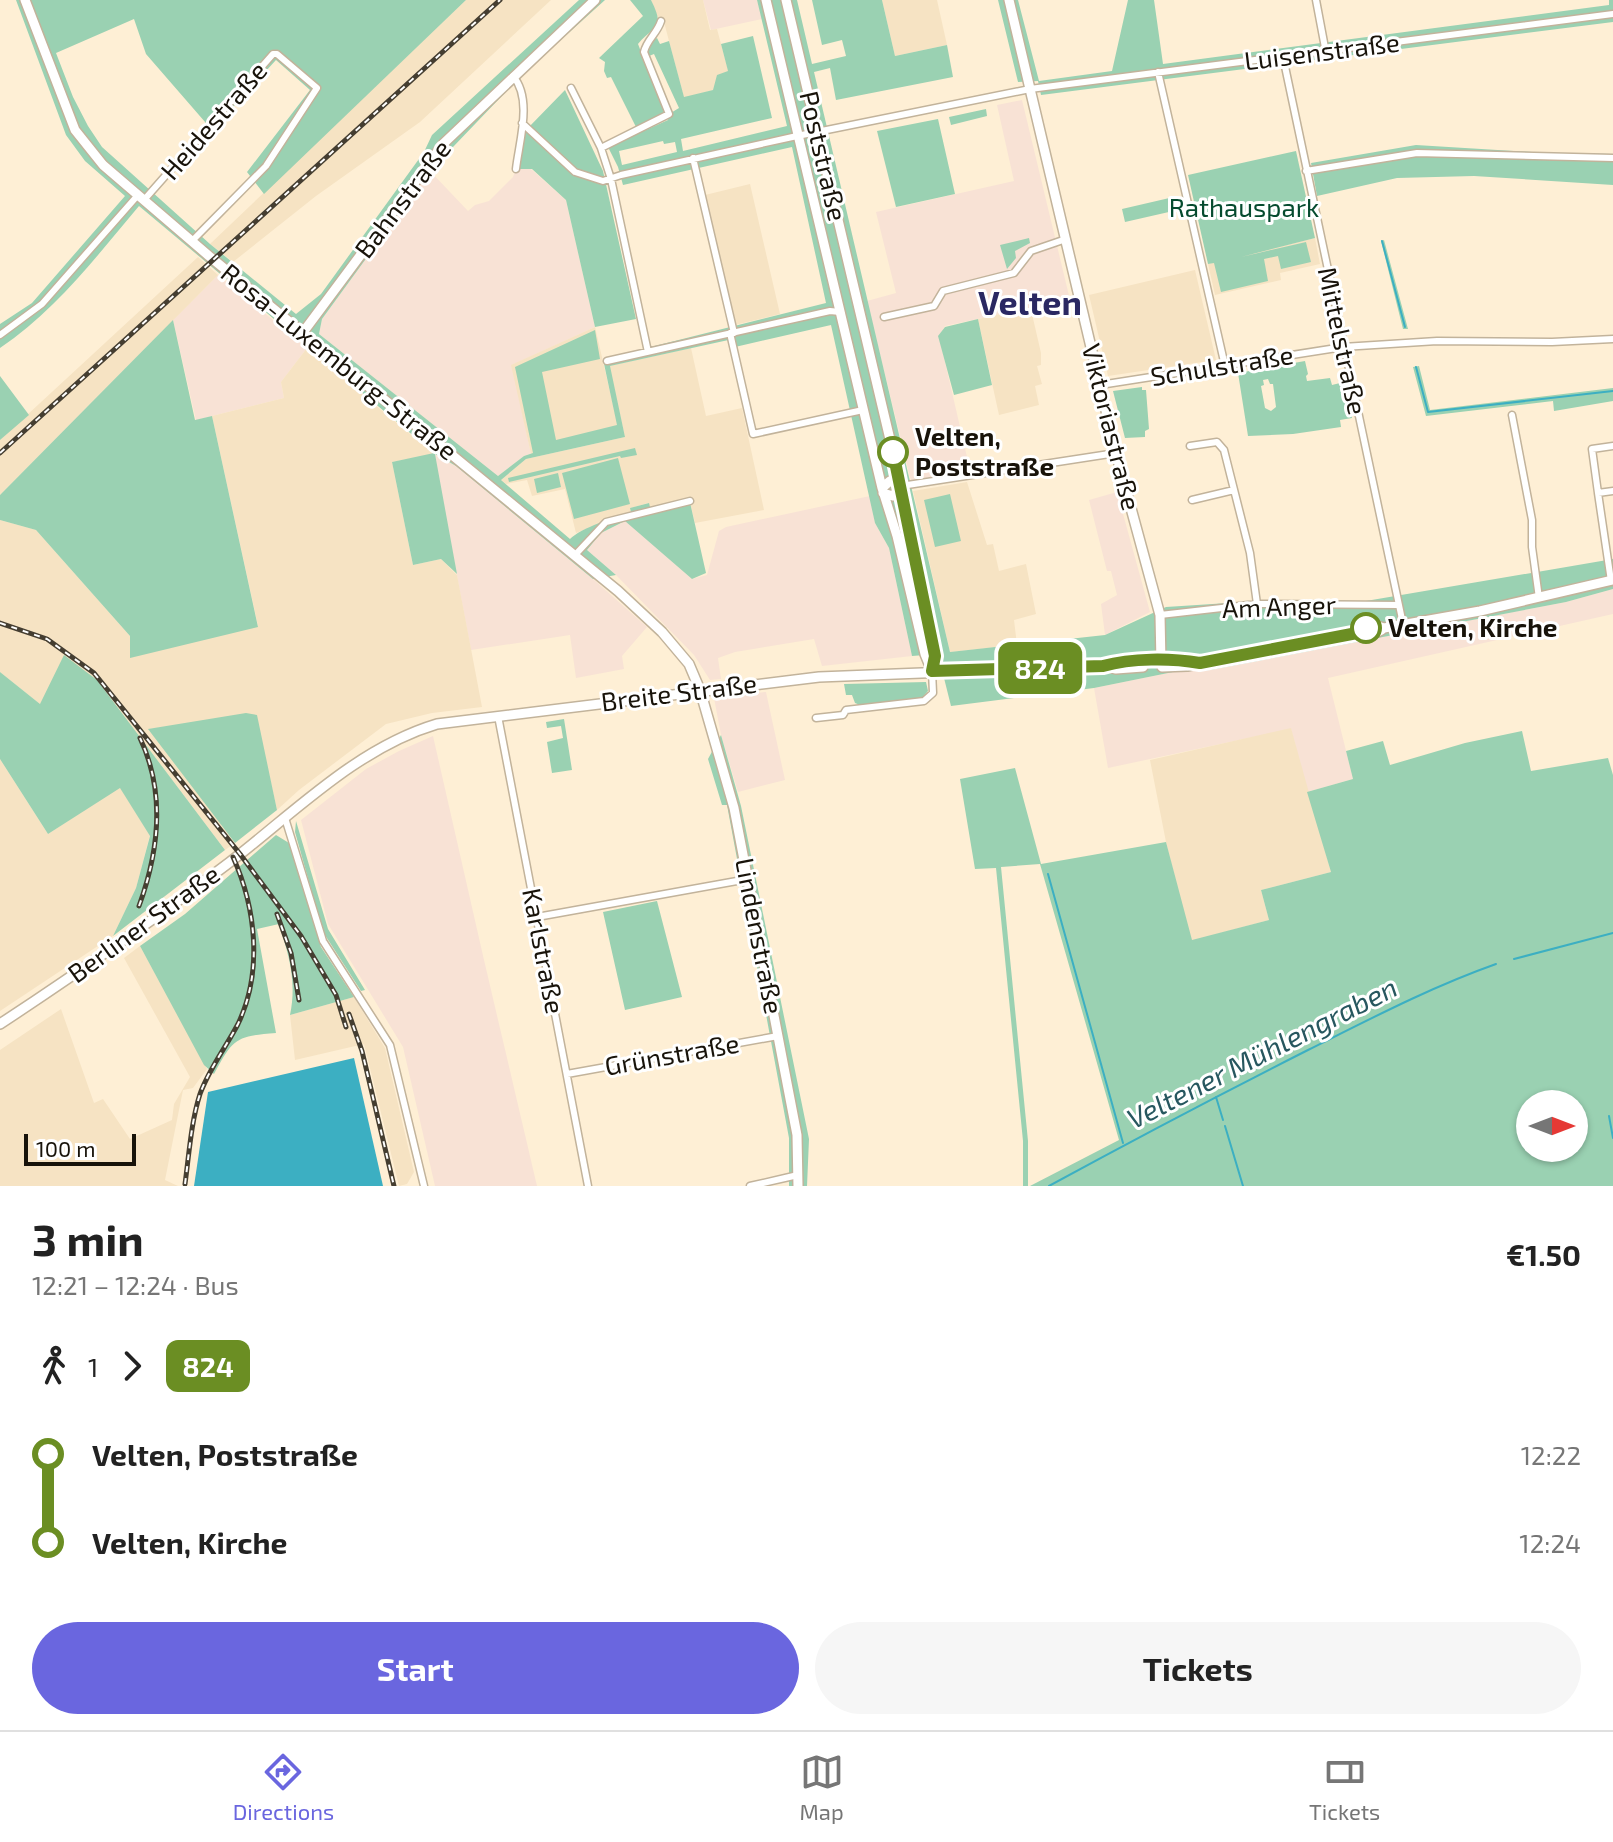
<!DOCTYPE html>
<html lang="en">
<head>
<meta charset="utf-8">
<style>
	:root { --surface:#fff; --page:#f6f6f6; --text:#222; --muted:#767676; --line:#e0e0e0; --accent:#6a66df }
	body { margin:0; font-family:"Exo 2",sans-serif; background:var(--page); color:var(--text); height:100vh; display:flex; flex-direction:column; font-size:30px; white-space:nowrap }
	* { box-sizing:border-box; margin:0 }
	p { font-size:26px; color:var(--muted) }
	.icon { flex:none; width:44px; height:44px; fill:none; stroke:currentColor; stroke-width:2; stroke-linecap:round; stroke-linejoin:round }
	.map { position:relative; height:1186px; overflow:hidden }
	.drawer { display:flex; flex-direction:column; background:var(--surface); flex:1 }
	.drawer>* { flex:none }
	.badge { padding:0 16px; border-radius:12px; font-size:28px; line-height:52px }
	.needle { width:52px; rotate:90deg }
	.tools { position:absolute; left:1516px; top:1090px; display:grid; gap:16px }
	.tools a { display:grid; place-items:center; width:72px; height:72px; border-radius:50%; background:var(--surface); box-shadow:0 2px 6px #0004; font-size:40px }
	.scale { position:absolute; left:24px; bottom:20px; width:112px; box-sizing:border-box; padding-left:8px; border:4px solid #18130a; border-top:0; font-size:22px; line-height:28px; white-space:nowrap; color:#18130a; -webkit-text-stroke:6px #fff; paint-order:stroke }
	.map>.badge { position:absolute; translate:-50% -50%; box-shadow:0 0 0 4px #fff }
	.legs { display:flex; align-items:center; gap:12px; height:88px; padding:0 32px; font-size:26px }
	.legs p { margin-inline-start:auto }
	.overview { display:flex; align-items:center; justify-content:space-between; height:136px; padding:0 32px }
	h1 { font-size:44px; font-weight:700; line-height:60px }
	.cta { display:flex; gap:16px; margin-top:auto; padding:16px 32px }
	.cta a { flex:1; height:92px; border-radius:48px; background:var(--accent); color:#fff; font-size:32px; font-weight:700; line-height:92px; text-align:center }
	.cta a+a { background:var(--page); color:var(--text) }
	ul { padding:0 32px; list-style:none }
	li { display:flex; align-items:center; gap:28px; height:88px; font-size:30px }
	li i { display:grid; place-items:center; width:12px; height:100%; margin:0 10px; background:currentColor }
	li i::after { content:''; width:20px; height:20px; margin:-10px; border:6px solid; border-radius:50%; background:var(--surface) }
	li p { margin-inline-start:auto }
	li:first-child i { background:linear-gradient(#0000 50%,currentColor 0) }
	li:last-child i { background:linear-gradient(currentColor 50%,#0000 0) }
	.tabs { display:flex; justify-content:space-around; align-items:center; height:112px; border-top:2px solid var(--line); background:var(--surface); font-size:22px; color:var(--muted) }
	.tabs a { display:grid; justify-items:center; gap:4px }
	.tabs .selected { color:var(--accent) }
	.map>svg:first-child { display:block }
	.commercial { fill:#f8e2d5 }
	.built { fill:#f6e3c3 }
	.green { fill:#9ad1b2; fill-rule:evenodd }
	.water { fill:#3cafc2 }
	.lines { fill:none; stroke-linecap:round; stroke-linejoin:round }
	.stream { stroke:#3cafc2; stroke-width:2 }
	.street-casing { stroke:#c2b39b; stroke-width:9 }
	.secondary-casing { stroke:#c2b39b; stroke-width:12 }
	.street { stroke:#fff; stroke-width:6 }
	.secondary { stroke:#fff; stroke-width:9 }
	.rail-casing { stroke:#453e31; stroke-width:5 }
	.rail { stroke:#fff; stroke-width:2; stroke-dasharray:6; stroke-linecap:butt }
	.line-1-casing { stroke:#fff; stroke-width:18 }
	.line-1 { stroke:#6b8e23; stroke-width:12 }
	.stop-1-dot { fill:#fff; stroke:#6b8e23; stroke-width:4 }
	.labels { text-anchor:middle; stroke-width:6; stroke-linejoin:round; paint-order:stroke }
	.street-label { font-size:26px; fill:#18130a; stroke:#fff }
	.park-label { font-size:26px; fill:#064b2f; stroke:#fff }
	.stop-label { font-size:26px; font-weight:bold; fill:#18130a; stroke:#fff; text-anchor:start }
	.water-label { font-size:28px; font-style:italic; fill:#27575f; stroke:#fff }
	.district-label { font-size:34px; font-weight:bold; fill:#2a2862; stroke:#fff }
</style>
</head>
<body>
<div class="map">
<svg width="1613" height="1186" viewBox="0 0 1613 1186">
	<rect width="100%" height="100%" fill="#feefd5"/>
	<!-- commercial -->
	<path class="commercial" d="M703,0H757L762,19L711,30Z
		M1022,100L1071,304L1032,314L1024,309L945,326L939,336L970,470L911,481L867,301L896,293L876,212L1014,181L997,105Z
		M516,169H531L566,200L595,327L512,365L531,454L524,456L498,476L319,334L322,319L430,171L468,211L475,205L489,201L513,177Z
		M218,275L307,348L281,382L284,398L196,420L173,320Z
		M434,454L456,466L593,579L647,627L622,656L624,669L576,678L570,635L471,650Z
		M1117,492L1150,612L1105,635L1101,604L1117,595L1111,571H1107L1089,500Z
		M870,496L875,523L889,548L912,656L822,666L814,639L735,652L718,658L721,679L710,680L694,655L616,575L587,550L601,533L626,521L692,579L707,575L719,531L726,527Z
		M1613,589V614L1328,678L1353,779L1307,792L1291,729L1108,768L1094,688L1173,672L1219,668L1566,602Z
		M766,692L785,780L738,792L721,735L714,698L716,696Z
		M433,736L484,960L537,1186H435L403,1047L328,924L301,820L366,769L399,751Z"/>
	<!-- built -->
	<path class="built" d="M466,0H551L420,122L316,196L233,262L210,244Z
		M651,0H703L710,30L717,29L732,85L684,98L664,22L658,18Z
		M882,0H937L947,45L895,56Z
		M750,184L780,314L735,325L705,195Z
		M1315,238L1320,264L1280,273L1281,280L1215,295L1208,264Z
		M198,257L218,275L0,495V440Z
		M1195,270L1216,360L1108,376L1089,295Z
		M1024,309L1032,314L1041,353V365L1037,366L1042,384L1035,386L1039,405L999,415L978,319Z
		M595,327L620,435L531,454L511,365Z
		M307,348L434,454L392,462L413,565L441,559L457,575L482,707L432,713L386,724L299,790L277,810L256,715L149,729L235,843L225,850L97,680L40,704L0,672V520L36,530L130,636L258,626L212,416L284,398L281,382Z
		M691,348L706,416L742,408L764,510L695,523L689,498L650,507L648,503L631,508V512L576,533L565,489L532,496L527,480L506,484L501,480L526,459L625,437L609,366Z
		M967,482L987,545L993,544L999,571L1026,564L1036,614L1014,620L1017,645L950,652L913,491Z
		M1291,728L1331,872L1261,890L1269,920L1191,941L1166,842L1150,760Z
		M0,759L48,834L120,787L150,835L136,888L113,936L0,1011Z
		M140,946L207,1069L193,1088L183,1090L165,1180L178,1186H0V1050L61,1009L94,1103L103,1099L130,1139L172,1120L174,1104L190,1077L124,958Z
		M354,997L385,1048L414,1172L407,1184L399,1186L364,1044L295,1060L290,1015Z"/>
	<!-- green -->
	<path class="green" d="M16,0H466L264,194L247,172L310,90L276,60L212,130L146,54L134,19L56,53L73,97L88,126L102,147L210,244L296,314L321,294L424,152L432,135L579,0H605L522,75L430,171L322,319L319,334L498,476L524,456L533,453L515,367L595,330L600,359L542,372L556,440L617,425L603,359L826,303L792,147L623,185L618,167L608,147L668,120L669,114L679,108L654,54L649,56L648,52L653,40L657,38L660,44L669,41L684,97L713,90L717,75L728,71L721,44L753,36L772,118L681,139L683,151L787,126L757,0H797L812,64L846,56L842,40L822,45L812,0H882L895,56L947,45L953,77L836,100L830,68L814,72L950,652L1105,635L1166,607L1259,601L1360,602L1613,559V589L1566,602L1210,670L1173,672L1094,688L951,706L938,654L912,656L889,548L875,523L831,325L735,347L733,339L610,366L625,437L526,459L501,480L570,539C581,528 615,517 631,512L630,508L649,503L650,507L689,498L706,573L692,579L625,521L601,533L587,550L616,575L593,579L456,466L435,454L457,574L441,559L413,565L392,462L434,453L139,206C96,257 56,310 0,348V324L32,303L125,196L85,161L66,135ZM663,141L664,144L675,142L677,152L622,165L619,151Z
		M630,0H651C666,30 654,25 638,44L665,114L636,127L611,77L607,78L604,71L605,62L599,58L643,16Z
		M998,0H1018L1039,81L1112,71L1128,0H1154L1163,64L1609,5V0H1613V22L1041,95L1038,81L1018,82Z
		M565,90L603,171L636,319L595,327L566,200L532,169H516L522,123L528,128Z
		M986,109L987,116L951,125L949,117Z
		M938,119L955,194L896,207L877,131Z
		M1416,145L1547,153L1613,154V185L1474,176L1397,178L1317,196L1311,163Z
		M1296,151L1315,238L1241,257L1306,242L1311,262L1281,269L1278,256L1264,259L1268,281L1221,292L1214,263L1208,264L1188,175Z
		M1178,196L1182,209L1125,222L1122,209Z
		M1029,238L1030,243L1015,251L1016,258L1007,269L1000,245Z
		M1384,240L1408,329H1403L1381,241Z
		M978,319L992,385L954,395L938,336L945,327Z
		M173,320L195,420L212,416L258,627L130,658V636L36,530L0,520V495Z
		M1305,361L1308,374L1306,376L1307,381L1330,378L1332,385L1344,382L1352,418L1340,420L1341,427L1293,434L1248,436L1238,373ZM1268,379L1270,384H1273L1276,407L1271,411L1265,408L1261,386L1264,385L1263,380Z
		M1419,366L1430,410L1613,388V401L1554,411L1553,401L1426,416L1413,367Z
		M0,376L29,415L0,440Z
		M1142,387V390H1146L1149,429L1145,431V437L1125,438L1113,391Z
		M635,448L637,455L621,458L620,456L509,482L508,478Z
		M618,458L630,504L574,519L562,473Z
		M558,473L561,487L537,493L534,479Z
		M950,494L961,541L935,547L924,500Z
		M64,655L97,680L225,850L113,936L136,888L150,836L120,788L48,834L0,759V672L40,704Z
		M926,682L928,691L922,698L860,705L855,703L852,695H846L844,684Z
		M246,713L257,715L277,810L235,843L148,729Z
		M564,719L572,770L552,773L547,742L563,738L561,726L547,728L546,722Z
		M1522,731L1531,771L1608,758L1613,775V1186H1030L1119,1140L1040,864L1001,867L1028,1141V1186H1023V1141L996,868L975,869L960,779L1015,768L1041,864L1166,842L1192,940L1269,920L1261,890L1331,872L1307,792L1353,779L1346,751L1383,741L1390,765L1465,743ZM1530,1104H1574V1148H1530Z
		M721,735L741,806L809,1139L807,1186H789V1138L727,805H722L708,759Z
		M296,821L328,929L365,990L361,991L323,932L295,832Z
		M276,835L289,843L321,947L354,997L290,1015C297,981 289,956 279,924L257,929L276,1033C235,1036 233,1039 214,1074L204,1065L140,946L185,914Z
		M657,901L682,997L625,1010L603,912Z"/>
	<!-- water -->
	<path class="water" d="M354,1058L383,1186H194L208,1092Z"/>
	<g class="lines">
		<!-- stream -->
		<path class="stream" d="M1382,241L1405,327
			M1416,367L1428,412L1613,391
			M1048,874L1123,1143
			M1514,959L1613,933
			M1216,1097L1223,1120
			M1609,1116L1613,1138
			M1225,1126L1243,1186
			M1049,1186C1135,1139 1221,1094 1308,1050C1370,1019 1431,987 1496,964"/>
		<defs>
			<path id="street" d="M1316,0L1326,53
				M1283,57L1403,624
				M1158,72L1225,366
				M513,76C533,99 519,142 516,169
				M571,88L601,148L611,179L648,352
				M522,123L575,172L603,181L621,175L797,136L1030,89L1613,14
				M601,148L669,114L644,52C647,39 657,34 661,21
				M693,158L734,333
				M1306,171L1417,153L1613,158
				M144,200L273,54H277L317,88L266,166L192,241
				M884,317L934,306L943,291L1014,273L1031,251L1066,239
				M730,333L753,434L863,410
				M0,335L42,304L138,195
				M607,361L830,311L840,312
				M1100,385L1343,347L1437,341L1552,342L1613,339
				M1512,415L1532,520V547L1539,598
				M1190,446L1217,442L1224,450L1250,553L1257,604
				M1613,446L1592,449L1598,493L1613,491
				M901,486L1116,453
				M1598,493L1611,581
				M1192,500L1234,490
				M575,555L606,522L690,501
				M1160,615L1257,604L1399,605
				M498,716L588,1186
				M816,718L843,715L846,710L924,701L933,693L932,671
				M285,818L323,941L390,1045L424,1186
				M537,917L748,879
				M567,1074L778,1036
				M750,1186L798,1175"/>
			<path id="secondary" d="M25,0L75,130L103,165L209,256L618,591L662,632L689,664L700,690L734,808L797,1135L798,1186
				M766,0L882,488L897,536L925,654L932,671
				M786,0L901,486L908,533L935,656L932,671
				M1009,0L1116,453L1160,615L1161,663
				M304,331L444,143L595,0
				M882,488L890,481L897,482L901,486L893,496L883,493
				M1357,633C1364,626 1375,624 1384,628L1480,611L1613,580
				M1107,667L1116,669L1143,667
				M1162,667L1187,666L1357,633C1366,636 1377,634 1384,628
				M0,1024C79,972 155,919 230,862C295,812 357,748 437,724L819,677L1103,666C1130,659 1172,658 1200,663"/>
		</defs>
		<!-- street casing -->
		<use href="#street" class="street-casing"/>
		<!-- secondary casing -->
		<use href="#secondary" class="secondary-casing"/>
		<!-- street -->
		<use href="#street" class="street"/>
		<!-- secondary -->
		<use href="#secondary" class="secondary"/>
		<defs>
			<path id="rail" d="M0,453L500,0
				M0,623L47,639L94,673L240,854L301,936L336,995L346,1027
				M139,906C159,851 166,793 140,738
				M277,914L291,953L299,1000
				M349,1014L362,1051L394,1186
				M185,1184C189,1155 191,1122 200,1094C209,1069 226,1047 238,1024C263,972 256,908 233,857"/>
		</defs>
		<!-- rail casing -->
		<use href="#rail" class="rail-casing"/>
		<!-- rail -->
		<use href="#rail" class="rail"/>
	</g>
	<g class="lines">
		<defs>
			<path id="line-1" d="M893,452L935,656L932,671L1103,666C1132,658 1170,658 1200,663L1357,633L1366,628"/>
		</defs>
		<!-- line-1 casing -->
		<use href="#line-1" class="line-1-casing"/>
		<!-- line-1 -->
		<use href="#line-1" class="line-1"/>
	</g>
	<!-- markers -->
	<g class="stop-1-dot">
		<circle cx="893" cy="452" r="14"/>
		<circle cx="1366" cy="628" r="14"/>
	</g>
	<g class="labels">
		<!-- street labels -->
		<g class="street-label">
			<text transform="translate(1322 52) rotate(-7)" y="9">Luisenstraße</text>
			<text transform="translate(214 121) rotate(-49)" y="9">Heidestraße</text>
			<text transform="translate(823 156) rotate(77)" y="9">Poststraße</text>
			<text transform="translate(403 199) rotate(-53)" y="9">Bahnstraße</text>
			<text transform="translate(1342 341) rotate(78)" y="9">Mittelstraße</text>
			<text transform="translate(339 362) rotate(39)" y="9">Rosa-Luxemburg-Straße</text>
			<text transform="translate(1222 366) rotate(-9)" y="9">Schulstraße</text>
			<text transform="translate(1111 427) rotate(76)" y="9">Viktoriastraße</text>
			<text transform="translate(1279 607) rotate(-2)" y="9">Am Anger</text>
			<text transform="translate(679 693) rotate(-7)" y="9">Breite Straße</text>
			<text transform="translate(144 924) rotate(-36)" y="9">Berliner Straße</text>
			<text transform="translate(759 936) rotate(79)" y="9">Lindenstraße</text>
			<text transform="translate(543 951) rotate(79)" y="9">Karlstraße</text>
			<text transform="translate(672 1055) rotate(-10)" y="9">Grünstraße</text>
		</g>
		<!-- park labels -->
		<g class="park-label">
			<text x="1244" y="217">Rathauspark</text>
		</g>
		<!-- stop labels -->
		<g class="stop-label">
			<text x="915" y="446">Velten,<tspan x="915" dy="30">Poststraße</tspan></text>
			<text x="1388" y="637">Velten, Kirche</text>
		</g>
		<!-- water labels -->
		<g class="water-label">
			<text transform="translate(1262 1053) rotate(-27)" y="10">Veltener Mühlengraben</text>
		</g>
		<!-- district labels -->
		<g class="district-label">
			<text x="1030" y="315">Velten</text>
		</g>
	</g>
</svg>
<div class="tools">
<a><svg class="needle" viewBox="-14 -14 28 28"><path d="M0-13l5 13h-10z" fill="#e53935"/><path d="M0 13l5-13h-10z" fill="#767676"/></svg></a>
</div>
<div class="scale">100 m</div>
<b class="badge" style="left:1040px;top:668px;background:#6b8e23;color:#fff">824</b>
</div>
<section class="drawer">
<div class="overview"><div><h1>3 min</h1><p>12:21 – 12:24 · Bus</p></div><b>€1.50</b></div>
<div class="legs"><svg class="icon" aria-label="walk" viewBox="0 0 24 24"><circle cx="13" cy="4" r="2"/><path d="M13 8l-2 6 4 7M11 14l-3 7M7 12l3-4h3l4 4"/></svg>1<svg class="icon" aria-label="forward" viewBox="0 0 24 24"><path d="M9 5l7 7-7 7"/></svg><b class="badge" style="background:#6b8e23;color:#fff">824</b></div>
<ul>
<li><i style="color:#6b8e23"></i><b>Velten, Poststraße</b><p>12:22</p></li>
<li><i style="color:#6b8e23"></i><b>Velten, Kirche</b><p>12:24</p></li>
</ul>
<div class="cta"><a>Start</a><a>Tickets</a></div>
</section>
<nav class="tabs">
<a class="selected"><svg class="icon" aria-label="directions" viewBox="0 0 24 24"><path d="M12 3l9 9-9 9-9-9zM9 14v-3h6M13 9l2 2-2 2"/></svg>Directions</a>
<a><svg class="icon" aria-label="map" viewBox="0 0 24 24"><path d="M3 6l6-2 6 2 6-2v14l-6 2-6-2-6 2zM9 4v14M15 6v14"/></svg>Map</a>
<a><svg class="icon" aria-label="tickets" viewBox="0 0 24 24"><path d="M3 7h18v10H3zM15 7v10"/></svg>Tickets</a>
</nav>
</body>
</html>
